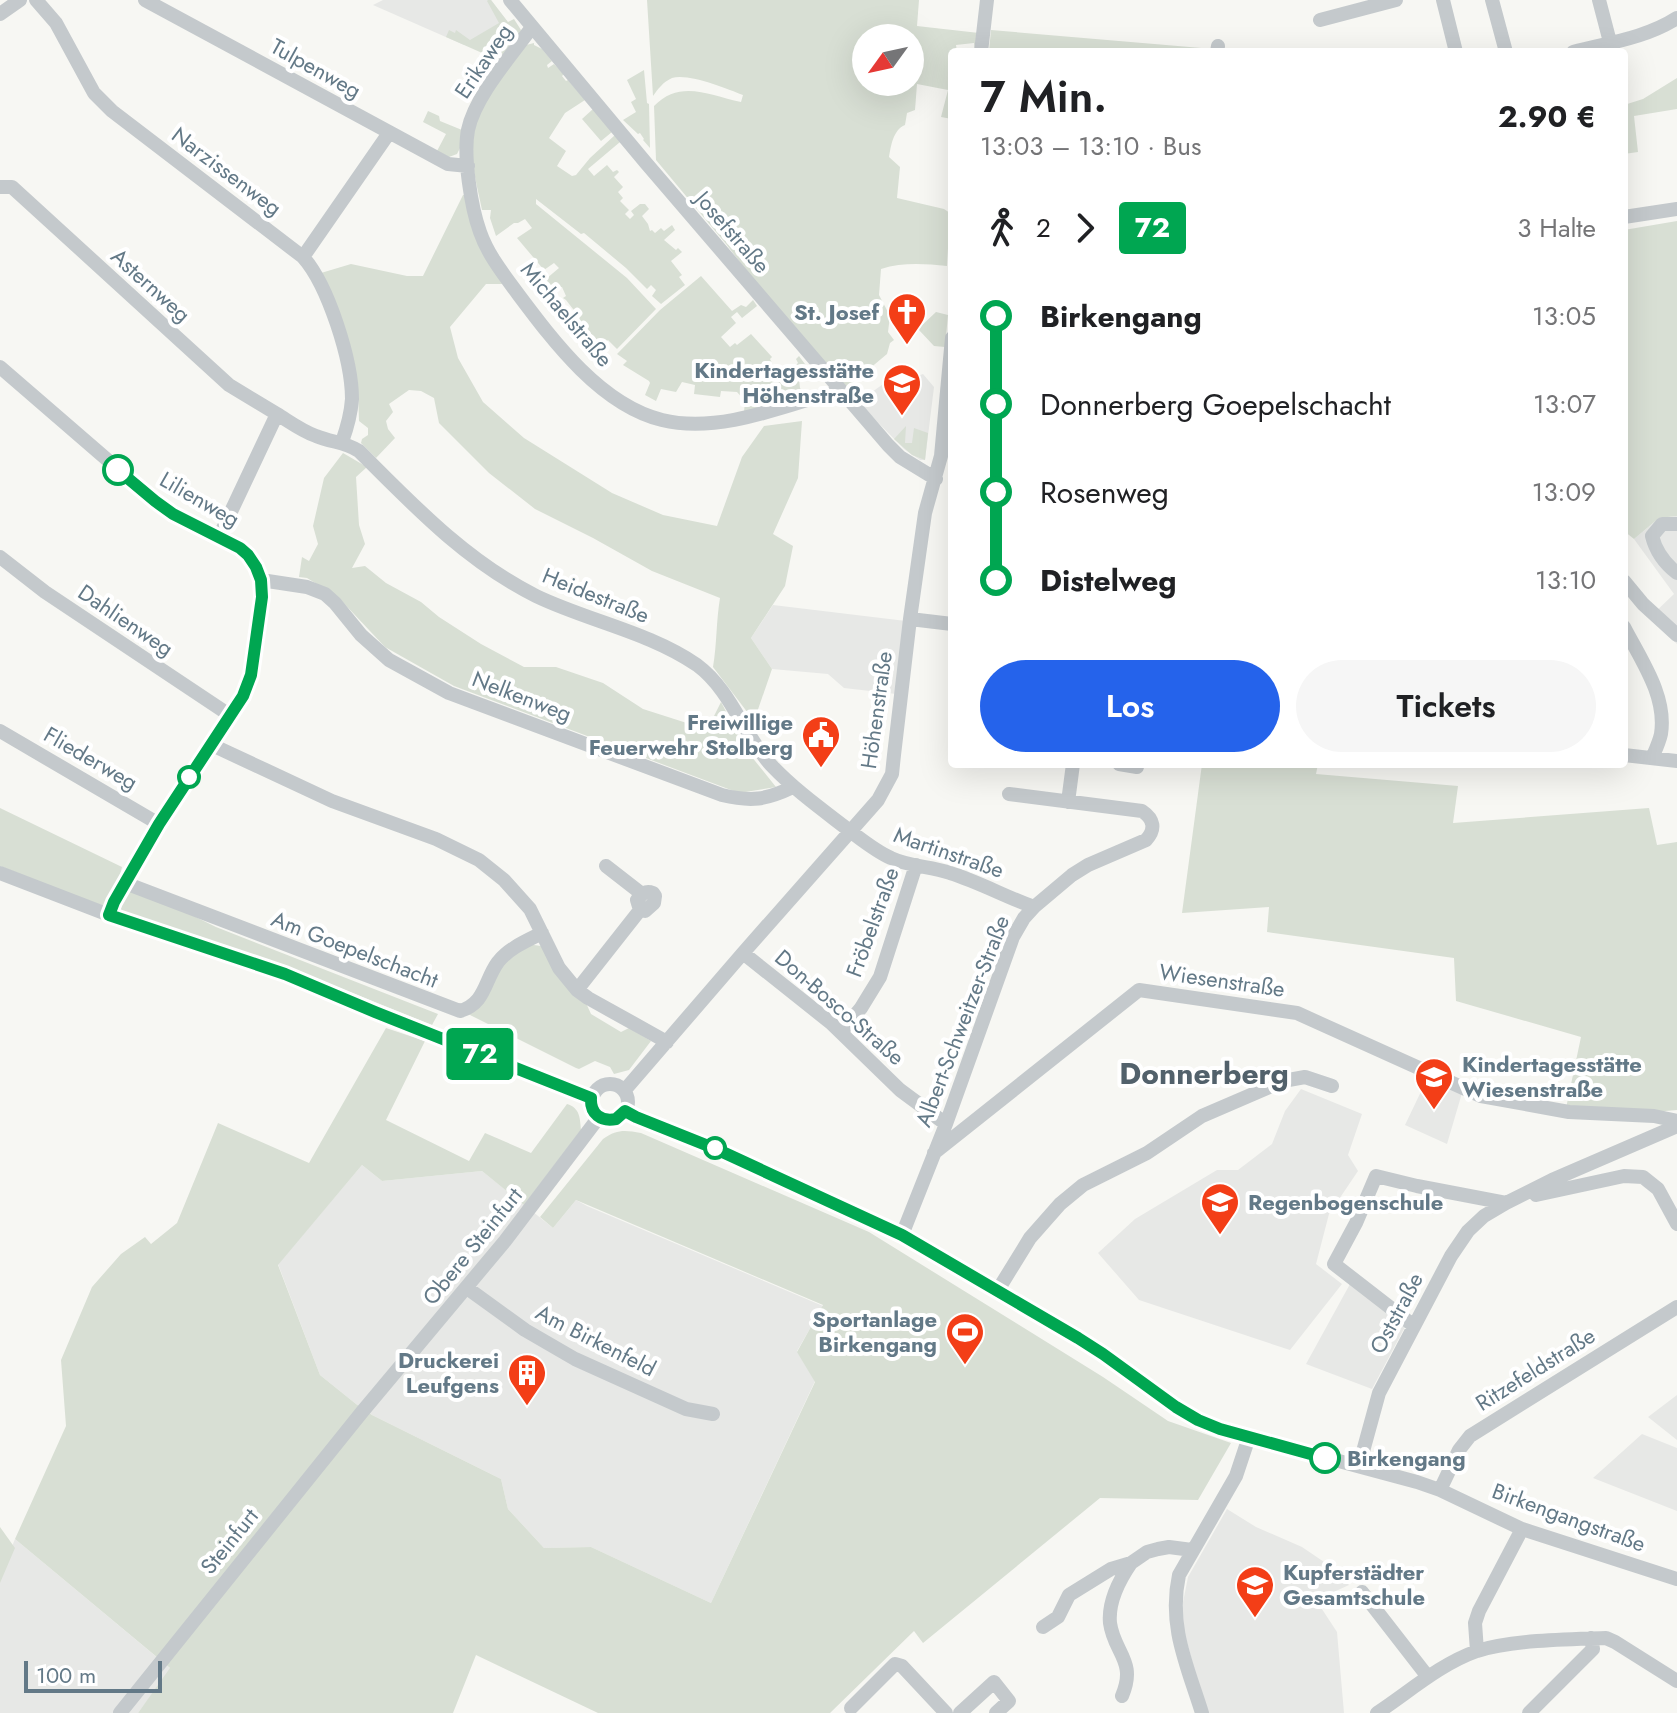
<!DOCTYPE html>
<html lang="de">
<head>
<meta charset="utf-8">
<style>
	:root { --surface:#fff; --page:#f6f6f6; --text:#202124; --muted:#757577; --accent:#2563eb }
	body { margin:0; font-family:Jost,sans-serif; background:var(--page); color:var(--text); height:100vh; display:flex; flex-direction:column; font-size:30px; white-space:nowrap }
	* { box-sizing:border-box; margin:0 }
	p { font-size:26px; color:var(--muted) }
	.icon { flex:none; width:44px; height:44px; fill:none; stroke:currentColor; stroke-width:2; stroke-linecap:round; stroke-linejoin:round }
	.map { position:relative; flex:1; overflow:hidden }
	.sheet { position:absolute; left:948px; top:48px; width:680px; height:720px; display:flex; flex-direction:column; background:var(--surface); border-radius:8px; box-shadow:0 8px 32px #0002 }
	.sheet>* { flex:none }
	.badge { padding:0 16px; border-radius:6px; font-size:28px; line-height:52px }
	.needle { width:52px; rotate:237deg }
	.buttons { position:absolute; left:852px; top:24px; display:grid; gap:16px }
	.buttons a { display:grid; place-items:center; width:72px; height:72px; border-radius:50%; background:var(--surface); box-shadow:0 8px 32px #0002; font-size:40px }
	.scale { position:absolute; left:24px; bottom:20px; width:138px; box-sizing:border-box; padding-left:8px; border:4px solid #637987; border-top:0; font-size:22px; line-height:28px; white-space:nowrap; color:#637987; -webkit-text-stroke:6px #fff; paint-order:stroke }
	.map>.badge { position:absolute; translate:-50% -50%; box-shadow:0 0 0 4px #fff }
	.legs { display:flex; align-items:center; gap:12px; height:88px; padding:0 32px; font-size:26px }
	.legs p { margin-inline-start:auto }
	.overview { display:flex; align-items:center; justify-content:space-between; height:136px; padding:0 32px }
	h1 { font-size:44px; font-weight:600; line-height:60px }
	.action { display:flex; gap:16px; margin-top:auto; padding:16px 32px }
	.action a { flex:1; height:92px; border-radius:48px; background:var(--accent); color:#fff; font-size:32px; font-weight:600; line-height:92px; text-align:center }
	.action a+a { background:var(--page); color:var(--text) }
	ul { padding:0 32px; list-style:none }
	li { display:flex; align-items:center; gap:28px; height:88px; font-size:30px }
	li i { display:grid; place-items:center; width:12px; height:100%; margin:0 10px; background:currentColor }
	li i::after { content:''; width:20px; height:20px; margin:-10px; border:6px solid; border-radius:50%; background:var(--surface) }
	li p { margin-inline-start:auto }
	li:first-child i { background:linear-gradient(#0000 50%,currentColor 0) }
	li:last-child i { background:linear-gradient(currentColor 50%,#0000 0) }
	.map>svg:first-child { display:block }
	.built { fill:#e7e8e6 }
	.green { fill:#d8dfd4; fill-rule:evenodd }
	.lines { fill:none; stroke-linecap:round; stroke-linejoin:round }
	.minor { stroke:#c4c9cc; stroke-width:14 }
	.line-1-casing { stroke:#fff; stroke-width:18 }
	.line-1 { stroke:#00a651; stroke-width:12 }
	.stop-1-dot { fill:#fff; stroke:#00a651; stroke-width:4 }
	.labels { text-anchor:middle; stroke-width:8; stroke-linejoin:round; paint-order:stroke }
	.street-label { font-size:22px; fill:#637987; stroke:#fff }
	.poi-label { font-size:22px; font-weight:bold; fill:#637987; stroke:#fff; text-anchor:end }
	.stop-label { font-size:22px; font-weight:bold; fill:#637987; stroke:#fff; text-anchor:start }
	.district-label { font-size:30px; font-weight:bold; fill:#52616b; stroke:#fff }
</style>
</head>
<body>
<div class="map">
<svg width="1677" height="1713" viewBox="0 0 1677 1713">
	<rect width="100%" height="100%" fill="#f7f7f3"/>
	<!-- built -->
	<path class="built" d="M383,0H491L507,21L464,45L373,5Z
		M900,372L915,377L923,374L934,387L925,460H920L904,449L858,402Z
		M1677,516V644L1649,618L1674,594L1634,539L1659,518Z
		M773,605L906,621L896,694L844,688L828,674L772,669L751,638Z
		M1427,1079L1462,1093L1447,1144L1405,1125Z
		M1301,1089L1362,1114L1348,1155L1358,1171L1329,1214L1316,1264L1342,1284L1290,1350L1139,1300L1098,1253L1135,1219L1217,1170H1238L1272,1144L1285,1111Z
		M362,1165L382,1181L482,1171L553,1228L576,1200L587,1206L823,1306L797,1351L815,1381L711,1603L591,1547L544,1548L508,1509L501,1479L372,1415L356,1404L320,1375L278,1264Z
		M1350,1284L1405,1327L1372,1389L1306,1364Z
		M1677,1395V1440L1648,1417Z
		M1642,1434L1677,1448V1511L1593,1478Z
		M1227,1509L1256,1527L1302,1547L1330,1566L1349,1585L1316,1600L1337,1632L1344,1713H1206L1184,1631L1182,1607L1188,1577Z
		M15,1539L171,1669L138,1713H0V1576Z"/>
	<!-- green -->
	<path class="green" d="M488,0H491L508,22L514,19L521,30L520,35L498,60L446,37L449,30L455,33L456,30L470,40L499,23L487,1Z
		M647,0H919L917,26L979,33L975,52L974,43L956,45L957,52H952V119L941,117L948,90L917,84L915,110L907,113L905,125C893,130 891,146 889,157L900,167L897,198L944,209L950,213L947,266C925,264 903,262 881,269L879,295L890,316L888,332L894,340L890,343L887,354L844,390L783,319L726,244L656,160L654,106C680,79 709,95 741,102L743,95C727,89 689,73 672,78C663,82 658,89 653,96ZM866,38H910V82H866Z
		M991,30L1213,49V52L989,51Z
		M534,43V45L542,49L552,61L547,65L548,68L554,64L564,74L562,76L566,81L568,80L585,100L565,113L549,138L566,151L557,166L572,176L576,175L590,158L615,135L620,142L588,169L594,176L607,165L613,172L617,170L619,172L614,177L623,187L618,192L623,198L620,201L629,210L625,214L630,219L634,215L631,211L640,204H645L649,209L642,216L648,224L650,231L652,230L655,233L661,228L664,231L672,225L675,230L664,240L676,250L678,248L682,252L671,261L682,275L679,277L685,285L661,304L652,296L656,290L651,285L647,289L626,268L584,233L581,234L536,199V204L627,278L656,309L617,349L608,340L602,345L587,330L585,332L575,322L580,318L566,300L563,298L566,296L562,287H558L549,291L540,284L559,268L554,263L544,270L517,238L532,228L525,219L518,223H514L496,236L490,218L491,210H482C478,190 472,169 472,148C472,108 503,76 526,45Z
		M644,70L647,103L649,104L650,148L643,140L644,139L640,133L638,134L623,120L636,112L631,102L636,99L627,80Z
		M1677,78V109L1634,116L1638,152L1624,154V105L1643,99Z
		M593,109L612,132L601,141L582,119Z
		M428,111L439,116L440,121L462,130L460,148L457,154L449,157L437,151L446,134L423,122Z
		M463,195H467L504,284H486L450,327L458,358L483,402L524,438L612,493L663,515L717,526L742,457L764,426L802,421L798,478L773,534L793,546L785,586L751,638L772,669L754,721L713,667C717,644 716,622 720,598L652,571L593,538L535,509L489,473L439,423L434,398L421,391L409,390L389,404L393,412L386,421L388,429L395,438L376,458L361,443L362,439L368,435V428L359,421L358,391L321,273L351,264L407,276H423Z
		M1677,221V516L1659,518L1634,539L1624,531V230Z
		M701,276L732,311L741,305L746,307L753,300L757,306L742,318L737,312L731,317L736,323L721,337L730,347L735,343L737,345L751,334L772,357L770,359L774,367L777,365L785,374L798,363L796,359L799,356L808,368L807,372L799,379L800,388L805,395L744,412L745,401L737,392L721,391L720,397L694,394L695,385L682,382L676,392L661,389L656,401L645,395L650,383L649,381L623,365L627,361L617,354L660,310Z
		M936,312L948,315L945,347L934,346L918,329Z
		M906,426L905,443H912L914,428L928,433L925,460L912,455L894,439Z
		M343,453L367,467L356,477L359,525L365,544L352,568L365,566L386,583L421,602L439,617L481,644L524,667H556L603,683L643,709L693,725L714,716L721,702L747,751L776,787L739,793L454,686L385,647L338,597L307,578L299,577L302,557L309,561L318,544L313,526L324,478Z
		M1202,764H1318L1316,774L1458,786L1453,823L1649,808L1657,845L1677,842V1110L1630,1114L1566,1108L1581,1037L1456,1001L1454,958L1267,932L1269,907L1182,913Z
		M0,808L122,867L119,879L216,927L438,1014L432,1025L288,967L86,900L0,866Z
		M531,941L534,945L541,946L586,1003L591,1014L621,1032L629,1028L651,1041L629,1070L614,1074L610,1067L595,1061L579,1069L576,1068L470,1015L467,1012L501,962Z
		M386,1028L425,1041L386,1120L469,1161L485,1133L531,1153L567,1104C580,1108 580,1118 581,1130L524,1205L482,1171L382,1181L362,1165L278,1265L320,1375L356,1404L372,1415L501,1479L508,1509L544,1548L591,1547L711,1603L815,1382L797,1352L823,1305L576,1200L553,1228L540,1217L603,1139C617,1129 625,1130 641,1133L869,1232L1103,1377L1168,1421L1231,1443L1198,1500L1100,1498L923,1643L914,1631L830,1713H598L476,1655L453,1713H138L170,1668L15,1539L66,1426L61,1360L92,1287L121,1254L145,1237L151,1244L177,1223L218,1123L309,1163Z
		M0,1527L15,1548L0,1583Z"/>
	<g class="lines">
		<!-- minor -->
		<path class="minor" d="M36,0L56,23L94,93L112,111L303,257C328,285 352,360 352,399C351,413 347,428 342,442
			M145,0L448,164L468,166
			M510,0L646,163L888,445L900,457L936,479
			M1443,0L1456,52
			M1492,0L1506,52
			M1599,0L1610,42
			M0,14L20,0
			M1320,20L1396,0
			M532,27C512,55 475,96 468,130C463,156 471,207 480,232C488,255 504,275 518,294C554,342 601,405 662,420C719,434 784,406 840,390
			M981,52L987,0
			M1217,52L1218,46
			M1573,52C1608,43 1646,38 1677,18
			M0,187H12L229,385L277,414
			M1624,217L1677,209
			M303,257L389,133
			M0,367L155,501L173,514L240,548C250,556 258,566 261,579C265,596 256,653 251,672C250,680 246,688 243,696L159,824L114,902L109,915
			M1677,524H1662L1652,536C1656,552 1664,563 1677,573
			M219,537L277,414C290,422 302,431 316,436C333,443 343,441 359,451C413,505 466,561 536,596C588,621 649,632 697,665C732,691 743,735 772,766C795,790 820,808 846,828C861,839 875,851 891,858C910,867 931,866 950,873C979,882 1006,897 1034,907L1072,875L1088,865L1146,840C1156,829 1154,819 1142,811L1009,794
			M0,557L45,592L231,716
			M261,580L307,587L325,594L335,603L361,635L389,660L449,693L722,795C751,802 766,800 793,787
			M1624,581L1643,604L1677,635
			M910,619L952,624
			M1624,627C1641,660 1667,696 1661,734C1659,743 1655,751 1652,758
			M0,731L159,824
			M212,745L332,801L436,839L479,860L504,880L530,909L559,968L577,990L588,998L667,1042
			M1624,755L1677,761
			M1119,764L1137,767
			M1068,802L1073,764
			M606,866L642,894
			M0,873L109,915L285,974L591,1098
			M125,883L460,1011C486,1003 484,981 498,962C509,948 526,941 542,933
			M743,953L831,1023L900,1090L946,1124
			M577,990L640,910L645,911L654,903L655,896L653,893C645,890 642,894 637,900L640,910
			M841,1032L861,1008L880,977L916,865
			M592 1102a18 18 0 1 1 36 0a18 18 0 1 1-36 0Z
			M624,1091L743,953L878,800L892,774L894,755L910,619L925,513L941,456L952,338
			M625,1111L636,1117L716,1149L902,1235L1052,1323L1103,1354L1176,1407L1198,1420L1220,1429L1417,1482L1440,1490L1522,1529L1677,1579
			M934,1153L1139,990L1297,1013L1481,1096L1569,1112L1654,1116L1677,1121
			M1536,1195L1624,1176L1643,1177L1658,1189L1677,1224
			M902,1235L946,1124L1013,937L1024,918L1034,907
			M467,1288L525,1330L575,1359L686,1409L713,1414
			M998,1290L1030,1238L1060,1204L1083,1185L1147,1153L1202,1116L1283,1081L1305,1077L1332,1086
			M1414,1326L1334,1264L1356,1223L1376,1176L1417,1186L1506,1203
			M1359,1466L1379,1393L1451,1256L1468,1231L1484,1216L1506,1203L1552,1180L1677,1126
			M1440,1490L1459,1450L1470,1436L1677,1307
			M1362,1592L1428,1677
			M1043,1627L1058,1617L1069,1595L1111,1569L1131,1563L1147,1552L1158,1549L1169,1547L1192,1550
			M1477,1651L1475,1623L1479,1611L1522,1529
			M1122,1696C1137,1661 1114,1653 1110,1623C1108,1602 1120,1579 1131,1563
			M851,1708L895,1664L902,1666L946,1713
			M120,1713L362,1412L505,1241L599,1117
			M960,1713L994,1682L1009,1701L996,1713
			M1202,1713C1187,1665 1168,1626 1179,1575L1236,1476L1249,1437
			M1377,1713C1409,1692 1440,1664 1477,1651C1511,1640 1569,1639 1606,1638L1615,1642L1677,1681
			M1529,1713L1593,1649L1591,1638"/>
	</g>
	<g class="lines">
		<defs>
			<path id="line-1" d="M118,470L155,501L173,514L240,548L248,555L256,567L261,580L262,597L251,675L243,696L159,824L114,902L109,915L285,974L375,1012L591,1098C590,1114 601,1122 616,1119L625,1111L636,1117L716,1149L902,1235L1078,1338L1103,1354L1176,1407L1198,1420L1220,1429L1325,1458"/>
		</defs>
		<!-- line-1 casing -->
		<use href="#line-1" class="line-1-casing"/>
		<!-- line-1 -->
		<use href="#line-1" class="line-1"/>
	</g>
	<!-- icons -->
	<defs>
		<symbol id="church-pin" viewBox="-11 -11 22 30"><path d="M0 17L-7.5 6A9.5 9.5 0 1 1 7.5 6Z" fill="#f33e17" stroke="#fff"/><path d="M-1.2-6h2.4v3.5h3.3v2.4h-3.3V6h-2.4V-.1h-3.3v-2.4h3.3Z" fill="#fff"/></symbol>
		<symbol id="school-pin" viewBox="-11 -11 22 30"><path d="M0 17L-7.5 6A9.5 9.5 0 1 1 7.5 6Z" fill="#f33e17" stroke="#fff"/><path d="M0-5L7-2L0 1L-7-2ZM-4 1L0 2.5L4 1V4Q0 6-4 4Z" fill="#fff"/></symbol>
		<symbol id="civic-pin" viewBox="-11 -11 22 30"><path d="M0 17L-7.5 6A9.5 9.5 0 1 1 7.5 6Z" fill="#f33e17" stroke="#fff"/><path d="M-.6-6.5H3V-4.5H.6V-3L4-1V1h2V6H-6V1h2V-1L-.6-3ZM-1.2 2.5V6h2.4V2.5Z" fill="#fff"/></symbol>
		<symbol id="stadium-pin" viewBox="-11 -11 22 30"><path d="M0 17L-7.5 6A9.5 9.5 0 1 1 7.5 6Z" fill="#f33e17" stroke="#fff"/><path d="M0-5a6.5 5 0 1 0 0 10a6.5 5 0 1 0 0-10ZM-3.5-1.8h7v3.6h-7Z" fill="#fff"/></symbol>
		<symbol id="building-pin" viewBox="-11 -11 22 30"><path d="M0 17L-7.5 6A9.5 9.5 0 1 1 7.5 6Z" fill="#f33e17" stroke="#fff"/><path d="M-4-6H4V6H1V3H-1V6H-4ZM-2.5-4.3h1.7v1.8h-1.7ZM.8-4.3h1.7v1.8H.8ZM-2.5-1h1.7V.8h-1.7ZM.8-1h1.7V.8H.8Z" fill="#fff"/></symbol>
	</defs>
	<g fill-rule="evenodd">
		<use href="#church-pin" x="885" y="290" width="44" height="60"/>
		<use href="#school-pin" x="880" y="361" width="44" height="60"/>
		<use href="#civic-pin" x="799" y="713" width="44" height="60"/>
		<use href="#school-pin" x="1412" y="1055" width="44" height="60"/>
		<use href="#school-pin" x="1198" y="1180" width="44" height="60"/>
		<use href="#stadium-pin" x="943" y="1310" width="44" height="60"/>
		<use href="#building-pin" x="505" y="1351" width="44" height="60"/>
		<use href="#school-pin" x="1233" y="1563" width="44" height="60"/>
	</g>
	<!-- markers -->
	<g class="stop-1-dot">
		<circle cx="118" cy="470" r="14"/>
		<circle cx="189" cy="777" r="10"/>
		<circle cx="715" cy="1148" r="10"/>
		<circle cx="1325" cy="1458" r="14"/>
	</g>
	<g class="labels">
		<!-- street labels -->
		<g class="street-label">
			<text transform="translate(483 61) rotate(-56)" y="8">Erikaweg</text>
			<text transform="translate(316 68) rotate(29)" y="8">Tulpenweg</text>
			<text transform="translate(227 171) rotate(37)" y="8">Narzissenweg</text>
			<text transform="translate(733 232) rotate(49)" y="8">Josefstraße</text>
			<text transform="translate(151 285) rotate(42)" y="8">Asternweg</text>
			<text transform="translate(567 314) rotate(50)" y="8">Michaelstraße</text>
			<text transform="translate(200 499) rotate(30)" y="8">Lilienweg</text>
			<text transform="translate(596 595) rotate(22)" y="8">Heidestraße</text>
			<text transform="translate(126 620) rotate(34)" y="8">Dahlienweg</text>
			<text transform="translate(522 696) rotate(21)" y="8">Nelkenweg</text>
			<text transform="translate(876 710) rotate(-82)" y="8">Höhenstraße</text>
			<text transform="translate(91 758) rotate(30)" y="8">Fliederweg</text>
			<text transform="translate(949 852) rotate(19)" y="8">Martinstraße</text>
			<text transform="translate(872 922) rotate(-70)" y="8">Fröbelstraße</text>
			<text transform="translate(355 949) rotate(21)" y="8">Am Goepelschacht</text>
			<text transform="translate(1222 980) rotate(8)" y="8">Wiesenstraße</text>
			<text transform="translate(840 1007) rotate(41)" y="8">Don-Bosco-Straße</text>
			<text transform="translate(962 1021) rotate(-69)" y="8">Albert-Schweitzer-Straße</text>
			<text transform="translate(472 1246) rotate(-51)" y="8">Obere Steinfurt</text>
			<text transform="translate(1396 1313) rotate(-62)" y="8">Oststraße</text>
			<text transform="translate(596 1340) rotate(27)" y="8">Am Birkenfeld</text>
			<text transform="translate(1535 1369) rotate(-32)" y="8">Ritzefeldstraße</text>
			<text transform="translate(1569 1517) rotate(20)" y="8">Birkengangstraße</text>
			<text transform="translate(229 1541) rotate(-51)" y="8">Steinfurt</text>
		</g>
		<!-- poi labels -->
		<g class="poi-label">
			<text x="879" y="320">St. Josef</text>
			<text x="874" y="378">Kindertagesstätte<tspan x="874" dy="25">Höhenstraße</tspan></text>
			<text x="793" y="730">Freiwillige<tspan x="793" dy="25">Feuerwehr Stolberg</tspan></text>
			<text x="1462" y="1072" text-anchor="start">Kindertagesstätte<tspan x="1462" dy="25">Wiesenstraße</tspan></text>
			<text x="1248" y="1210" text-anchor="start">Regenbogenschule</text>
			<text x="937" y="1327">Sportanlage<tspan x="937" dy="25">Birkengang</tspan></text>
			<text x="499" y="1368">Druckerei<tspan x="499" dy="25">Leufgens</tspan></text>
			<text x="1283" y="1580" text-anchor="start">Kupferstädter<tspan x="1283" dy="25">Gesamtschule</tspan></text>
		</g>
		<!-- stop labels -->
		<g class="stop-label">
			<text x="1347" y="1466">Birkengang</text>
		</g>
		<!-- district labels -->
		<g class="district-label">
			<text x="1204" y="1084">Donnerberg</text>
		</g>
	</g>
</svg>
<div class="buttons">
<a><svg class="needle" viewBox="-14 -14 28 28"><path d="M0-13l5 13h-10z" fill="#e53935"/><path d="M0 13l5-13h-10z" fill="#757577"/></svg></a>
</div>
<div class="scale">100 m</div>
<b class="badge" style="left:480px;top:1054px;background:#00a651;color:#fff">72</b>
<section class="sheet">
<div class="overview"><div><h1>7 Min.</h1><p>13:03 – 13:10 · Bus</p></div><b>2.90 €</b></div>
<div class="legs"><svg class="icon" aria-label="walk" viewBox="0 0 24 24"><circle cx="13" cy="4" r="2"/><path d="M13 8l-2 6 4 7M11 14l-3 7M7 12l3-4h3l4 4"/></svg>2<svg class="icon" aria-label="forward" viewBox="0 0 24 24"><path d="M9 5l7 7-7 7"/></svg><b class="badge" style="background:#00a651;color:#fff">72</b><p>3 Halte</p></div>
<ul>
<li><i style="color:#00a651"></i><b>Birkengang</b><p>13:05</p></li>
<li><i style="color:#00a651"></i><span>Donnerberg Goepelschacht</span><p>13:07</p></li>
<li><i style="color:#00a651"></i><span>Rosenweg</span><p>13:09</p></li>
<li><i style="color:#00a651"></i><b>Distelweg</b><p>13:10</p></li>
</ul>
<div class="action"><a>Los</a><a>Tickets</a></div>
</section>
</div>
</body>
</html>
